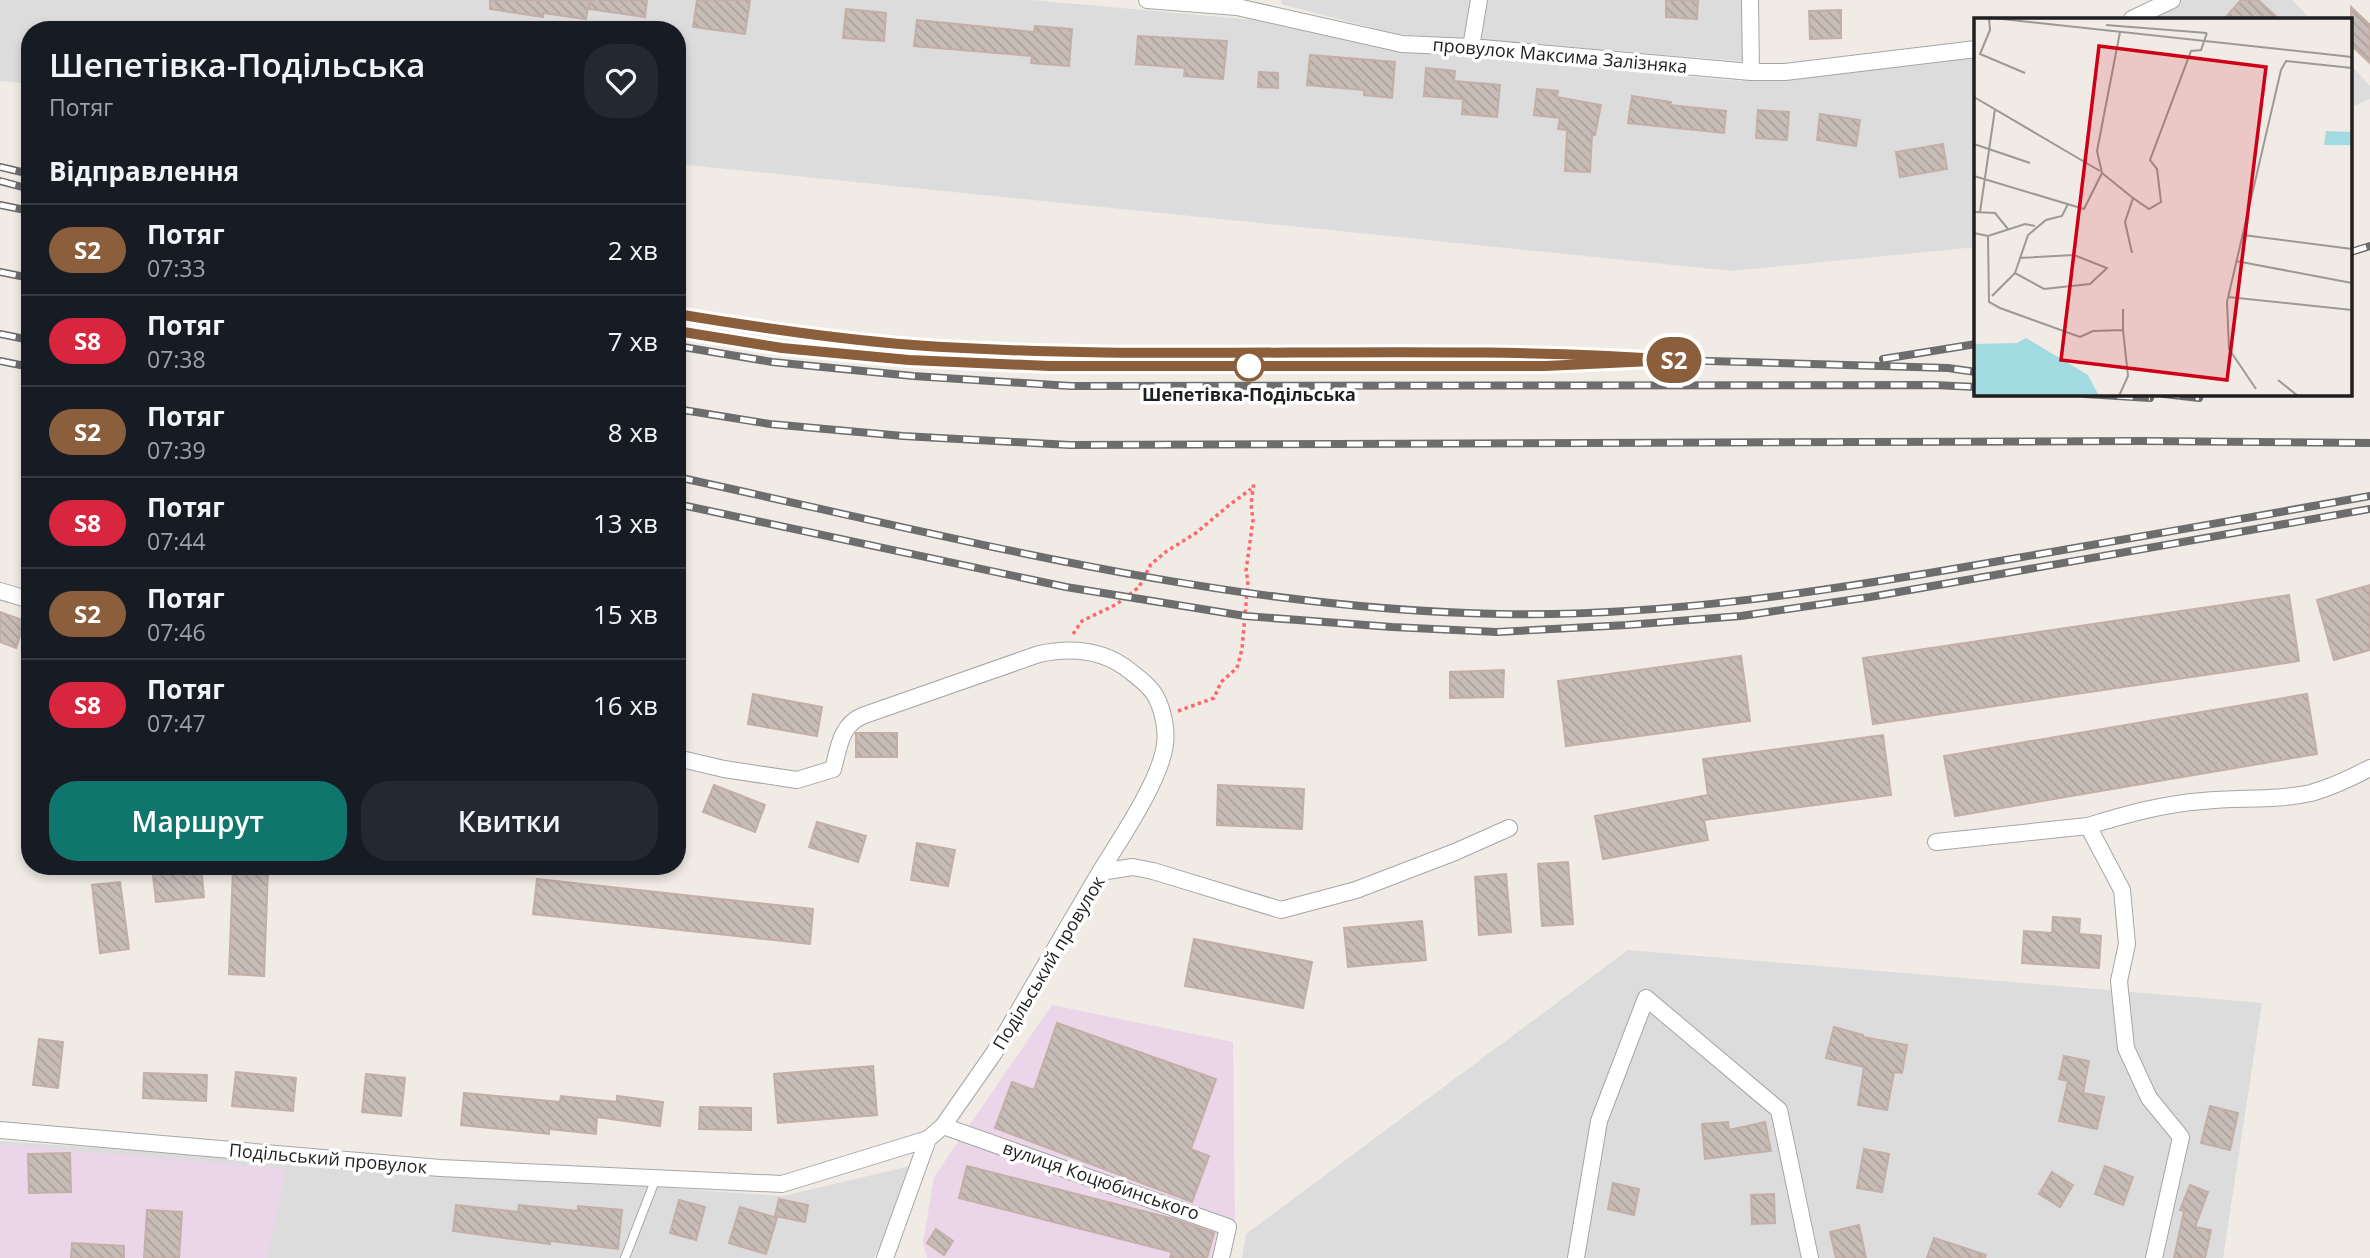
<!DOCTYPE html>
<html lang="uk">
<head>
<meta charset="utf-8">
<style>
	:root { --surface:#171b24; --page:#242831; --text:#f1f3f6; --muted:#9ea1a6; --line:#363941; --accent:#0f766e }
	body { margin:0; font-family:"Open Sans",sans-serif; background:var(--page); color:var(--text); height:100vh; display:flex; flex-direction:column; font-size:26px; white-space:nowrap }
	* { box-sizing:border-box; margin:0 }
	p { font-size:23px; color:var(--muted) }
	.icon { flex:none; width:38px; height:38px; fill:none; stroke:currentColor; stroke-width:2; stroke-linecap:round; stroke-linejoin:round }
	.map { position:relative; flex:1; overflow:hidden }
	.drawer { position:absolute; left:21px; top:21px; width:665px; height:854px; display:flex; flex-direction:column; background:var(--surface); border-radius:28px; box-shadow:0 4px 10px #0003 }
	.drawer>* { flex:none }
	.badge { padding:0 14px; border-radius:23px; font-size:24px; line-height:46px }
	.map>.badge { position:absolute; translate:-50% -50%; box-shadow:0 0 0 4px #fff }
	h2 { padding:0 28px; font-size:26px; line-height:63px }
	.round { display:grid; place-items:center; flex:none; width:74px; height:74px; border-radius:28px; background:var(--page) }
	.summary { display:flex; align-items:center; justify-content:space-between; height:119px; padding:0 28px }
	h1 { font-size:33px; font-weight:600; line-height:52px }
	.cta { display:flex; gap:14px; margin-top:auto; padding:14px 28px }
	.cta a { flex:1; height:80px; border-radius:28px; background:var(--accent); color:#fff; font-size:28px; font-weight:600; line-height:80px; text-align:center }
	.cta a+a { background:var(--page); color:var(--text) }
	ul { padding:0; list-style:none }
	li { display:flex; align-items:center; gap:21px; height:91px; padding:0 28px; border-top:2px solid var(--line) }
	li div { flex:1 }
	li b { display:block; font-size:26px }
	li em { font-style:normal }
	li .badge { min-width:77px; font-weight:700; text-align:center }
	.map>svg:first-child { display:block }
	.residential { fill:#dddcdc }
	.industrial { fill:#ead6e8 }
	.building { fill:url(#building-back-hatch); stroke:#c3afa6; stroke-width:2 }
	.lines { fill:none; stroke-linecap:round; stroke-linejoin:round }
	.service-casing { stroke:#a6a6a6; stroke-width:10 }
	.minor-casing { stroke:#a6a6a6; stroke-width:18 }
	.path { stroke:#ff6769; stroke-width:3.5; stroke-dasharray:3.5 3.5; stroke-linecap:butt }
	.service { stroke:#fff; stroke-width:8 }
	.minor { stroke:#fff; stroke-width:16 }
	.rail-casing { stroke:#6d6d6d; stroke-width:8 }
	.rail { stroke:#fff; stroke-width:5; stroke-dasharray:16; stroke-linecap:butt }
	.line-casing { stroke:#fff; stroke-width:16 }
	.line { stroke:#8b5e3c; stroke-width:10 }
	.stop-dot { fill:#fff; stroke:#8b5e3c; stroke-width:3.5 }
	.labels { text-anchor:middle; stroke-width:7; stroke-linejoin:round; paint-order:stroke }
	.street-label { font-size:18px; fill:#1f1f1f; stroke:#fff }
	.stop-label { font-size:18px; font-weight:bold; fill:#1f1f1f; stroke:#fff }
	.inset-road { fill:none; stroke:#9c9995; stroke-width:2 }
	.view { fill:#ce0018; fill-opacity:0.15; stroke:#ce0018; stroke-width:3.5 }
	.inset-edge { fill:none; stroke:#1f1f1f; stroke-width:3.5 }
</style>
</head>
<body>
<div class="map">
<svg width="2370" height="1258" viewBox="0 0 2370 1258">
	<defs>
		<pattern id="building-back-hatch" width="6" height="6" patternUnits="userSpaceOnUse" patternTransform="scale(1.75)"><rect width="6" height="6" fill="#c8bcb7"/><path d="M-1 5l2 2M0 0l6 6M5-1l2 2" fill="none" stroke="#aba19d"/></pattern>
	</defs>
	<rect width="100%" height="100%" fill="#f0ebe4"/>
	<!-- residential -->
	<path class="residential" d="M0,0H1032L1266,21L1416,53L1741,81L1976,54V247L1733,271L677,164V30H30V84L0,81Z
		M1281,0H1742L1743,61L1396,34L1281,4Z
		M2177,0H2292L2310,19H2128Z
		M2351,65L2370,86V99L2351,107Z
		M1628,950L2262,1003L2223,1258H1242L1246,1234Z
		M0,1141L783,1196L919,1164L874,1258H0Z"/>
	<!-- industrial -->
	<path class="industrial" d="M1052,1005L1233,1042L1235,1226L1228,1258H927L923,1243L934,1177Z
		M0,1144L286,1169L267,1258H0Z"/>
	<!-- building -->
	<path class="building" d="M490,0H589L586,19L543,13V17L490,9Z
		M590,0H647L645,17L589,9Z
		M697,0H750L745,34L693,27Z
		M1666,0H1698L1697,19L1666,17Z
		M2241,0H2258L2279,19H2224Z
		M2351,7L2370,25V63L2351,45Z
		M846,9L886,13L884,41L843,38Z
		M1841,10V38L1810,39L1809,11Z
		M917,20L1034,32L1035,26L1072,29L1069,66L1031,63L1032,56L914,46Z
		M1138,36L1227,41L1223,79L1184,76L1185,68L1136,64Z
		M1310,55L1395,62L1392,98L1364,95V90L1307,85Z
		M1426,68L1455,71L1454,81L1500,85L1497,117L1462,114L1463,99L1424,96Z
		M1259,72L1278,73V88L1258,87Z
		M1537,89L1558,91L1557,97L1601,105L1595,135H1592L1590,172L1565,171L1567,130L1558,129L1560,118L1534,115Z
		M1632,96L1671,102L1670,105L1726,111L1724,133L1628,123Z
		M1758,110L1789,112L1787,140L1756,138Z
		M1820,114L1860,120L1856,146L1817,140Z
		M1943,144L1947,169L1900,177L1896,152Z
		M2370,585V650L2334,660L2317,600Z
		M2289,595L2299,661L1873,724L1863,658Z
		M0,612L25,621L16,648L0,642Z
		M1741,656L1750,721L1566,746L1558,681Z
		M1504,670L1503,697L1450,698V672Z
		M753,694L822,707L817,736L748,724Z
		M2307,694L2317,754L1955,816L1944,756Z
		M856,733H897V757H856Z
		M1883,735L1891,795L1704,820L1708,840L1603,859L1595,816L1708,795L1703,759Z
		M714,785L765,805L755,832L703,812Z
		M1218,785L1304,789L1302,829L1217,825Z
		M817,822L866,836L858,862L809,847Z
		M917,843L955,850L948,886L911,880Z
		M1568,862L1573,924L1542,926L1538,864Z
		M152,866H201L204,897L156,902Z
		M233,868L268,869L264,976L229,974Z
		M1506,874L1511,932L1479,935L1475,877Z
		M537,879L813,909L810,944L533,914Z
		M120,882L129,949L100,953L92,885Z
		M2053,917L2080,919L2079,934L2101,936L2099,968L2022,963L2024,931L2052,933Z
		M1422,921L1426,960L1348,967L1344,928Z
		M1194,939L1312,962L1303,1008L1185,986Z
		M1057,1023L1216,1079L1191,1149L1209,1156L1192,1202L995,1128L1012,1082L1034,1090Z
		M1834,1027L1863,1035V1037L1907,1045L1902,1073L1894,1072L1887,1110L1858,1105L1864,1067L1826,1058Z
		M39,1039L63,1042L58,1088L33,1085Z
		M2064,1056L2089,1061L2083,1093L2104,1097L2097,1129L2059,1121L2068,1081L2059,1079Z
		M873,1066L877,1115L778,1123L774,1074Z
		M236,1072L296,1078L293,1111L232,1106Z
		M144,1073L207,1075L206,1101L143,1098Z
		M366,1074L405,1078L401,1116L362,1112Z
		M464,1093L560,1102L561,1096L617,1102V1096L663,1102L660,1126L597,1117L596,1134L549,1129V1134L461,1125Z
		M2210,1106L2238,1113L2230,1150L2201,1143Z
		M700,1107L751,1108V1130L699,1129Z
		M1728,1122L1729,1130L1765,1122L1771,1151L1705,1159L1702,1124Z
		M1864,1149L1889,1154L1882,1192L1857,1188Z
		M70,1153L71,1192L29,1193L28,1154Z
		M967,1166L1174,1219L1214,1233L1207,1258H1170L1172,1252L959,1198Z
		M2105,1166L2133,1177L2123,1205L2095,1194Z
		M2052,1172L2073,1185L2060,1207L2039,1194Z
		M1613,1183L1639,1189L1634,1215L1608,1209Z
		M2190,1185L2208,1192L2195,1227L2211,1230L2205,1258H2174L2184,1211L2180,1210Z
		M1774,1194L1775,1223L1752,1224L1751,1195Z
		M779,1199L808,1205L805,1222L775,1216Z
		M679,1200L705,1207L696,1240L670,1233Z
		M456,1205L518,1212L519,1205L578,1211V1206L622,1210L618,1249L550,1241V1244L453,1231Z
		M740,1207L777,1218L766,1254L729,1243Z
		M147,1210L182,1212L179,1258H144Z
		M1859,1225L1866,1258H1836L1830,1232Z
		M936,1229L953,1241L944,1255L927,1243Z
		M1934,1238L1986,1255L1985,1258H1927Z
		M72,1243L124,1246V1258H71Z"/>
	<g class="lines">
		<defs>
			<path id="service" d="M625,1258L656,1178"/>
			<path id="minor" d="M1147,0L1237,7L1402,44L1471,47L1751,72H1785L1976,49
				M1750,0L1751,72
				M2132,19L2172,0
				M1471,47L1479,0
				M0,591L30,600
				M677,758L724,769L797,780L833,769C839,748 840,726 862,716L1039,654C1071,647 1103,649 1130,671C1139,678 1151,687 1156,697C1163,710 1167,730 1165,744C1161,780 1119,841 1100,872
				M2088,826C2127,814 2163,804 2203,801C2239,797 2275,801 2311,793C2332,787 2351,778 2370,768
				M1936,842L2088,826L2122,890L2127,944L2119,981L2126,1048L2149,1098L2181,1137L2154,1258
				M943,1126L1228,1227L1221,1258
				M0,1130L440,1168L782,1184L928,1139L943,1126L994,1053L1100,872L1133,867L1153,871L1281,910L1356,890L1455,852L1509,828
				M885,1258L928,1139
				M1576,1258L1599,1121L1646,998L1779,1110L1810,1258"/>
		</defs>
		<!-- service casing -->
		<use href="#service" class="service-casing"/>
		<!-- minor casing -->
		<use href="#minor" class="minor-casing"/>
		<!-- path -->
		<path class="path" d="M1073,634L1082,621L1117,604L1139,587L1151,564L1167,551L1196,533L1228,506L1251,489
			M1178,711L1214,698L1221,682L1237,668L1242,649L1248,581L1246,571L1253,520L1251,504L1254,482"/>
		<!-- service -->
		<use href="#service" class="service"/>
		<!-- minor -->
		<use href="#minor" class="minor"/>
		<defs>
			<path id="rail" d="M0,167L30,174
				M0,181L30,189
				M0,205L30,211
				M2351,252L2370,246
				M0,272L30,278
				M677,314L765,329L913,345L1071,351L1543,353L1674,360L1948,368L1976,372
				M677,331L782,348L909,360L1049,367L1604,365
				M0,334L30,340
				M677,346L772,362L913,376L1071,386L1934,385L1976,387
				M1883,359L1976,344
				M0,361L30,367
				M2085,394L2150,398
				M2164,394L2199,398
				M677,409L770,424L903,436L1070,445L2142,441L2370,443
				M677,477C949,536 1221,609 1500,614C1664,617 1827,591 1988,563C2115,541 2243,519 2370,496
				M677,504L1066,587L1245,616L1392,627L1497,632L1627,625L1741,616L1870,597L2370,509"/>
		</defs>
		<!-- rail casing -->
		<use href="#rail" class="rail-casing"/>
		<!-- rail -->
		<use href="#rail" class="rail"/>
	</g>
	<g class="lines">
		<defs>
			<path id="line" d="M677,314C755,327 834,339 913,345C1166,363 1421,342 1674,360L1545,366H1049L909,360L782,348L677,331"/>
		</defs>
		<!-- line casing -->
		<use href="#line" class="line-casing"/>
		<!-- line -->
		<use href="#line" class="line"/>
	</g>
	<!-- markers -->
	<circle class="stop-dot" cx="1249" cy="366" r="14"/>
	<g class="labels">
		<!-- street labels -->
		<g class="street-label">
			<text transform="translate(1560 56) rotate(5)" y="6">провулок Максима Залізняка</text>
			<text transform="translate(1049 963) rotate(-59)" y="6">Подільський провулок</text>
			<text transform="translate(328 1159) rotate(5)" y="6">Подільський провулок</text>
			<text transform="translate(1101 1181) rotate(19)" y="6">вулиця Коцюбинського</text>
		</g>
		<!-- stop labels -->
		<g class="stop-label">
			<text x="1249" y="401">Шепетівка-Подільська</text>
		</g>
	</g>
	<!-- overview -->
	<g transform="translate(1974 18)">
		<rect width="378" height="378" fill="#f0ebe4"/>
		<path d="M352,113L378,114V127H350ZM52,320L114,357L125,378H0V326L43,325Z" fill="#a2dae1"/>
		<path class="inset-road" d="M15,0L16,12L6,36L51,55M19,0L378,39M132,7L233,15M146,14L123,133L128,155L159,180L151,204L158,235M0,79L126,153M0,126L56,145M0,158L110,191L128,155M159,180L175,191L187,184L183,151L176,142L217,33L227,32L233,15M0,194L21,195L34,211M6,194L21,91M0,215L14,218L51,206L61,208M269,217L378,231M14,218L15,284L26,290L106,319L119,313L149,312V291M262,243L378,265M41,255L54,217L72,202L88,198L94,186M18,278L41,255L70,271L116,266L133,250L100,237L45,240M254,279L378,292M304,362L324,378M282,371L255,331L253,284L307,52L312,43L378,50M145,378L154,358L149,312"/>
		<path class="view" d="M125,28L292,49L253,362L87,342Z"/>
		<rect width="378" height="378" class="inset-edge"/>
	</g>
</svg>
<b class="badge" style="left:1674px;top:360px;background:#8b5e3c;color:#fff">S2</b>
<section class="drawer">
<div class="summary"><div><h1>Шепетівка-Подільська</h1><p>Потяг</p></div><a class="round"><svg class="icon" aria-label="heart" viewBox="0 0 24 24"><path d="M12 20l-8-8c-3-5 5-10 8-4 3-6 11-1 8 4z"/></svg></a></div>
<h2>Відправлення</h2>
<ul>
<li><span class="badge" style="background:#8b5e3c;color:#fff">S2</span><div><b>Потяг</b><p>07:33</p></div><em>2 хв</em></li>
<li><span class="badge" style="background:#d7263d;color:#fff">S8</span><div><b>Потяг</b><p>07:38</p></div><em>7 хв</em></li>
<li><span class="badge" style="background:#8b5e3c;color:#fff">S2</span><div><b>Потяг</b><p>07:39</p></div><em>8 хв</em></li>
<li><span class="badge" style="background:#d7263d;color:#fff">S8</span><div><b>Потяг</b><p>07:44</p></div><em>13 хв</em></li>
<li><span class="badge" style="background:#8b5e3c;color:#fff">S2</span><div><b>Потяг</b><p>07:46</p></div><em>15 хв</em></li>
<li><span class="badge" style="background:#d7263d;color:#fff">S8</span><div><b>Потяг</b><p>07:47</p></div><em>16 хв</em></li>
</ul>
<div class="cta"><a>Маршрут</a><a>Квитки</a></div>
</section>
</div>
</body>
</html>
